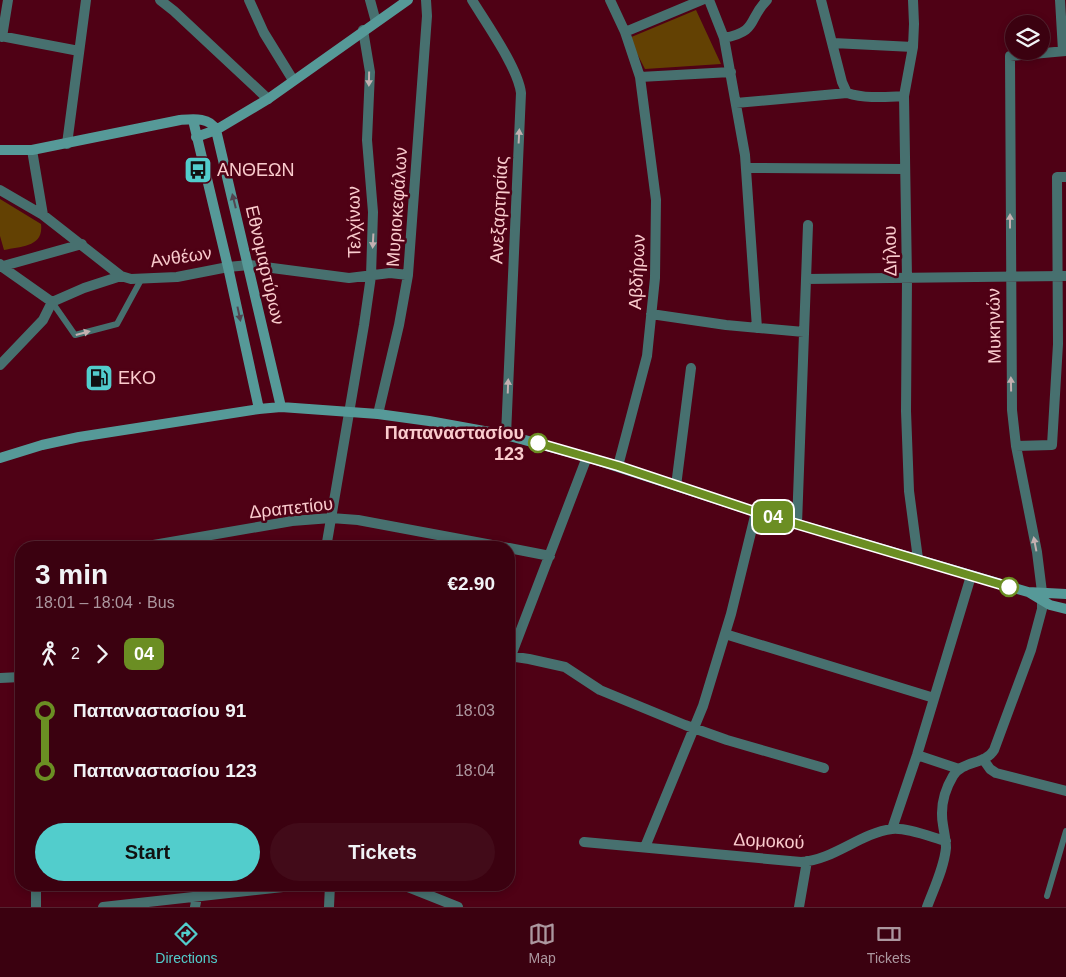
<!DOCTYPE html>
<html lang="en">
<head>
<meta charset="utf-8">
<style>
	:root { --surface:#3b0110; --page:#420b19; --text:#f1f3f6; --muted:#ac979f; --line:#542330; --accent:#52cdcc }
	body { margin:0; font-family:Helvetica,sans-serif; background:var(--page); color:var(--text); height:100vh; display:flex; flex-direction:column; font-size:19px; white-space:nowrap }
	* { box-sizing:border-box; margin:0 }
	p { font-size:16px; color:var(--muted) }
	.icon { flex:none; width:28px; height:28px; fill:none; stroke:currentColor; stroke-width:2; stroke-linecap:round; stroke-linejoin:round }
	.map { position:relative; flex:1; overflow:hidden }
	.drawer { position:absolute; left:15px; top:541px; width:500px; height:350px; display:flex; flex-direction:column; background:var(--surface); border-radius:20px; box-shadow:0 2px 8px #0003,0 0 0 1px var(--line) }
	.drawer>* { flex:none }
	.badge { padding:0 10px; border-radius:8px; font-size:18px; line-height:32px }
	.tools { position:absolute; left:1005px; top:15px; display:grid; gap:10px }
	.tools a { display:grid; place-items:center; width:45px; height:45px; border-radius:50%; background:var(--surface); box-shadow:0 2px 8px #0003,0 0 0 1px var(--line); font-size:25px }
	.map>.badge { position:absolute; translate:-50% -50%; box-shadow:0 0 0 2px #fff }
	.legs { display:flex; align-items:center; gap:8px; height:55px; padding:0 20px; font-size:16px }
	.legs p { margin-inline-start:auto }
	.summary { display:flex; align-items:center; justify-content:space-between; height:85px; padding:0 20px }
	h1 { font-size:28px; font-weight:700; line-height:38px }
	.primary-button { display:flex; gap:10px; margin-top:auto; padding:10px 20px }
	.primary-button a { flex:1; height:58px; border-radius:30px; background:var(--accent); color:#111; font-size:20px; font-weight:700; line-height:58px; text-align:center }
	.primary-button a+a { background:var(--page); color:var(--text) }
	ul { padding:0 20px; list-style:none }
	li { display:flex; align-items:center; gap:18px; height:60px; font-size:19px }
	li i { display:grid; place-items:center; width:8px; height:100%; margin:0 6px; background:currentColor }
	li i::after { content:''; width:12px; height:12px; margin:-6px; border:4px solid; border-radius:50%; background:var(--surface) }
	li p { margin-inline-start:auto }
	li:first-child i { background:linear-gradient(#0000 50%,currentColor 0) }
	li:last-child i { background:linear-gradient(currentColor 50%,#0000 0) }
	.tabs { display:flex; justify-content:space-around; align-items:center; height:70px; border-top:1px solid var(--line); background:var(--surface); font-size:14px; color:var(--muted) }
	.tabs a { display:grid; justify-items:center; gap:2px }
	.tabs .selected { color:var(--accent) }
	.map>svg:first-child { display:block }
	.green { fill:#634103 }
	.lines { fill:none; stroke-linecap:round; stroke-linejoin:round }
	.lane { stroke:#47706f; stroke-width:6 }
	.street { stroke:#47706f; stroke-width:10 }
	.secondary { stroke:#569998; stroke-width:10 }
	.oneway { fill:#c4b0b1 }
	.oneway2 { fill:#524550 }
	.line-1-casing { stroke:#fff; stroke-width:11 }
	.line-1 { stroke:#6b8e23; stroke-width:8 }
	.stop-1-dot { fill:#fff; stroke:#6b8e23; stroke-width:2.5 }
	.labels { text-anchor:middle; stroke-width:5; stroke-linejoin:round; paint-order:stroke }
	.poi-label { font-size:18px; fill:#facbcd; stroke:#4f0115; text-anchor:start }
	.street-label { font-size:18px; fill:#facbcd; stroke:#4f0115 }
	.stop-label { font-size:18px; font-weight:bold; fill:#facbcd; stroke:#4f0115; text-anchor:end }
</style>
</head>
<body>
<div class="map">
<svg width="1066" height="907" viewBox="0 0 1066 907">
	<rect width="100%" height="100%" fill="#4f0115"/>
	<!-- green -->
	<path class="green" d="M696,10L721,64L645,69L629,38Z
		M0,199L41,224C44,247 21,246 4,250L0,236Z"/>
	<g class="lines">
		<!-- lane -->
		<path class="lane" d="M52,302L75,335L117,324L142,278
			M1047,896L1066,831"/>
		<!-- street -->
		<path class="street" d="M160,0L174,11L268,99
			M249,0L264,33L293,80
			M370,0L376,22
			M472,0C486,23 518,68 521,93L506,435
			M610,0L625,32L640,77L656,200L655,278L647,356L618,466
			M709,0L724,38L745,155L757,328
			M821,0L842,82L847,93
			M913,0L914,24L913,47L904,96L907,278L906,411L909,491L918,559
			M1060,0L1063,51
			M625,32L702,0
			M0,36L79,51
			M2,37L8,0
			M724,38C759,31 747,20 767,0
			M833,43L913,47
			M640,77L731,72
			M736,103L847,93C866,99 884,97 904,96
			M67,144L86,0
			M32,150L43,215
			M746,168L905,169
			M0,190L43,215L121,276L131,279L177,277L228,267L249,265L349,278L390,273L408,275
			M0,264L1,266L52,302
			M0,267L82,244
			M806,279L1066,276
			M651,314L726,325L804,332
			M0,365L43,320L52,302L84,288L121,276
			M378,414L399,325L408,275L427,16L426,0
			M1016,446L1052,445L1058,344L1057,177H1066
			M676,486L691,368
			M797,524L808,225
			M136,548L292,521L331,518L358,520L508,548
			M326,548L364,325L371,276L373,212L367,140L370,72L363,30
			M509,548L550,556
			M725,634L934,698
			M509,656L529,659L565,667L600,690L685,725L727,740L824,768
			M509,661L587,457
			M0,678L21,677
			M917,755L959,769
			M983,759L990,769L996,773L1066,791
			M892,829L917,755L971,576
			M584,842L801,862C834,860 860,833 892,829C906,827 931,837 946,841
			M645,847L703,706L731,614L756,512
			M403,885L458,907
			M36,907V885
			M103,907L301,885
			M195,907L197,897L202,885
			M329,907L330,885
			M799,907L807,861
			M927,907C934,888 944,868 946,848C946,840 944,832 943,825C940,808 944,791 953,776C963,760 985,765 994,750L1031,650L1042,609V592L1037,552L1016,446L1012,410L1010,56L1066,51"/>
		<!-- secondary -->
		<path class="secondary" d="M193,120L228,267L259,409
			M196,137L216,130L268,99L408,0
			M0,150H32L180,120C193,119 210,117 216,130L281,407
			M0,458L42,445L79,437L259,409L281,407L378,414L429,421L506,435L587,457L756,512L1028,592L1066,594
			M1030,593L1050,605L1066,609"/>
	</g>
	<!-- one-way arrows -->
	<defs><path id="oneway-solid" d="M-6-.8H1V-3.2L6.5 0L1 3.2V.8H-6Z" transform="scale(1.25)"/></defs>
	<g class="oneway">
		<use href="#oneway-solid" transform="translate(369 79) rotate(91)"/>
		<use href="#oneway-solid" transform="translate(519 136) rotate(-87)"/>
		<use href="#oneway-solid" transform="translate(1010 221) rotate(-90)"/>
		<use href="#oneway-solid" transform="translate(373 241) rotate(93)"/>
		<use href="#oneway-solid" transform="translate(83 333) rotate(-15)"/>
		<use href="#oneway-solid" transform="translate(1011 384) rotate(-91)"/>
		<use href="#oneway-solid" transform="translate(508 386) rotate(-88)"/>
		<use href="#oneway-solid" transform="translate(1035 544) rotate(-101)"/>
	</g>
	<g class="oneway2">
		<use href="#oneway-solid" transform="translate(234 201) rotate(-104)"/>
		<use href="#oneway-solid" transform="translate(239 314) rotate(78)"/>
	</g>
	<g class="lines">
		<defs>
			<path id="line-1" d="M538,443L618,466L756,512L1009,587"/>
		</defs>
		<!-- line-1 casing -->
		<use href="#line-1" class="line-1-casing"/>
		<!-- line-1 -->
		<use href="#line-1" class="line-1"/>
	</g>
	<!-- icons -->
	<defs>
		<symbol id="bus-square" viewBox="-11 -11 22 22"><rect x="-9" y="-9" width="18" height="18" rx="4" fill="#52cdcc" stroke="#4f0115"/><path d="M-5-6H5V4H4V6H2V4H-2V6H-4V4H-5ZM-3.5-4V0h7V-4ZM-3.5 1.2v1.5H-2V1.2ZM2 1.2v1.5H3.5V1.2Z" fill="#111"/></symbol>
		<symbol id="fuel-square" viewBox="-11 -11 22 22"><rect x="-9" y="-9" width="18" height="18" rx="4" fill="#52cdcc" stroke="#4f0115"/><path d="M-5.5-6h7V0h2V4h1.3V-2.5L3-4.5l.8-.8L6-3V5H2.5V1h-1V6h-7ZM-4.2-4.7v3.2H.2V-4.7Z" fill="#111"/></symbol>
	</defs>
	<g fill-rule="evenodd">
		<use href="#bus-square" x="182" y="154" width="32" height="32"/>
		<use href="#fuel-square" x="83" y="362" width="32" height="32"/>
	</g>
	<!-- markers -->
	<g class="stop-1-dot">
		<circle cx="538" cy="443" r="9"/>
		<circle cx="1009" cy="587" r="9"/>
	</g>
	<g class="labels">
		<!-- poi labels -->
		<g class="poi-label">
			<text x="217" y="176">ΑΝΘΕΩΝ</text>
			<text x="118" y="384">EKO</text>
		</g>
		<!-- street labels -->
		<g class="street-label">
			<text transform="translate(397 207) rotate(-86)" y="6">Μυριοκεφάλων</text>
			<text transform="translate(499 210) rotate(-87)" y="6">Ανεξαρτησίας</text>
			<text transform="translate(354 222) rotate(-91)" y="6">Τελχίνων</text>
			<text transform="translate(890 251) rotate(-91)" y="6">Δήλου</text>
			<text transform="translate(181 257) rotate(-8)" y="6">Ανθέων</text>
			<text transform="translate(265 265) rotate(77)" y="6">Εθνομαρτύρων</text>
			<text transform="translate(637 272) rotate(-87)" y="6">Αβδήρων</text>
			<text transform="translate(994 326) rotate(-91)" y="6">Μυκηνών</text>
			<text transform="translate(291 508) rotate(-6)" y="6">Δραπετίου</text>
			<text transform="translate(769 841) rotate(3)" y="6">Δομοκού</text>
		</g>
		<!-- stop labels -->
		<g class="stop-label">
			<text x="524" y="439">Παπαναστασίου<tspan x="524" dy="21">123</tspan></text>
		</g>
	</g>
</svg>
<div class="tools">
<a><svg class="icon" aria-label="layers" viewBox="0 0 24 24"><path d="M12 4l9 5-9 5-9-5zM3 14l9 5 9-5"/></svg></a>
</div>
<b class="badge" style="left:773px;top:517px;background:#6b8e23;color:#fff">04</b>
<section class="drawer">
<div class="summary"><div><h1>3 min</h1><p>18:01 – 18:04 · Bus</p></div><b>€2.90</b></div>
<div class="legs"><svg class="icon" aria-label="walk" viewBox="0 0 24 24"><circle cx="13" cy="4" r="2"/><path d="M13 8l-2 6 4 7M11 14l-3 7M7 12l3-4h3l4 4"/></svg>2<svg class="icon" aria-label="forward" viewBox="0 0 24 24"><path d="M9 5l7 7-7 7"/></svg><b class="badge" style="background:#6b8e23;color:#fff">04</b></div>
<ul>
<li><i style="color:#6b8e23"></i><b>Παπαναστασίου 91</b><p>18:03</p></li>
<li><i style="color:#6b8e23"></i><b>Παπαναστασίου 123</b><p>18:04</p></li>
</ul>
<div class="primary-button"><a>Start</a><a>Tickets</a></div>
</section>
</div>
<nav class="tabs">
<a class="selected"><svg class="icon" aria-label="directions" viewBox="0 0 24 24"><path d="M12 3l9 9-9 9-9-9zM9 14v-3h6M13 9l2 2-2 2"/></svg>Directions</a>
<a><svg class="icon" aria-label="map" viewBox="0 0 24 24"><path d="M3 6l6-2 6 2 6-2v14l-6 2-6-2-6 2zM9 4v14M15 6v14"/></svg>Map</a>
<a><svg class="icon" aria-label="tickets" viewBox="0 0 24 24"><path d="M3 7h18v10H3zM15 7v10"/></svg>Tickets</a>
</nav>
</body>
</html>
